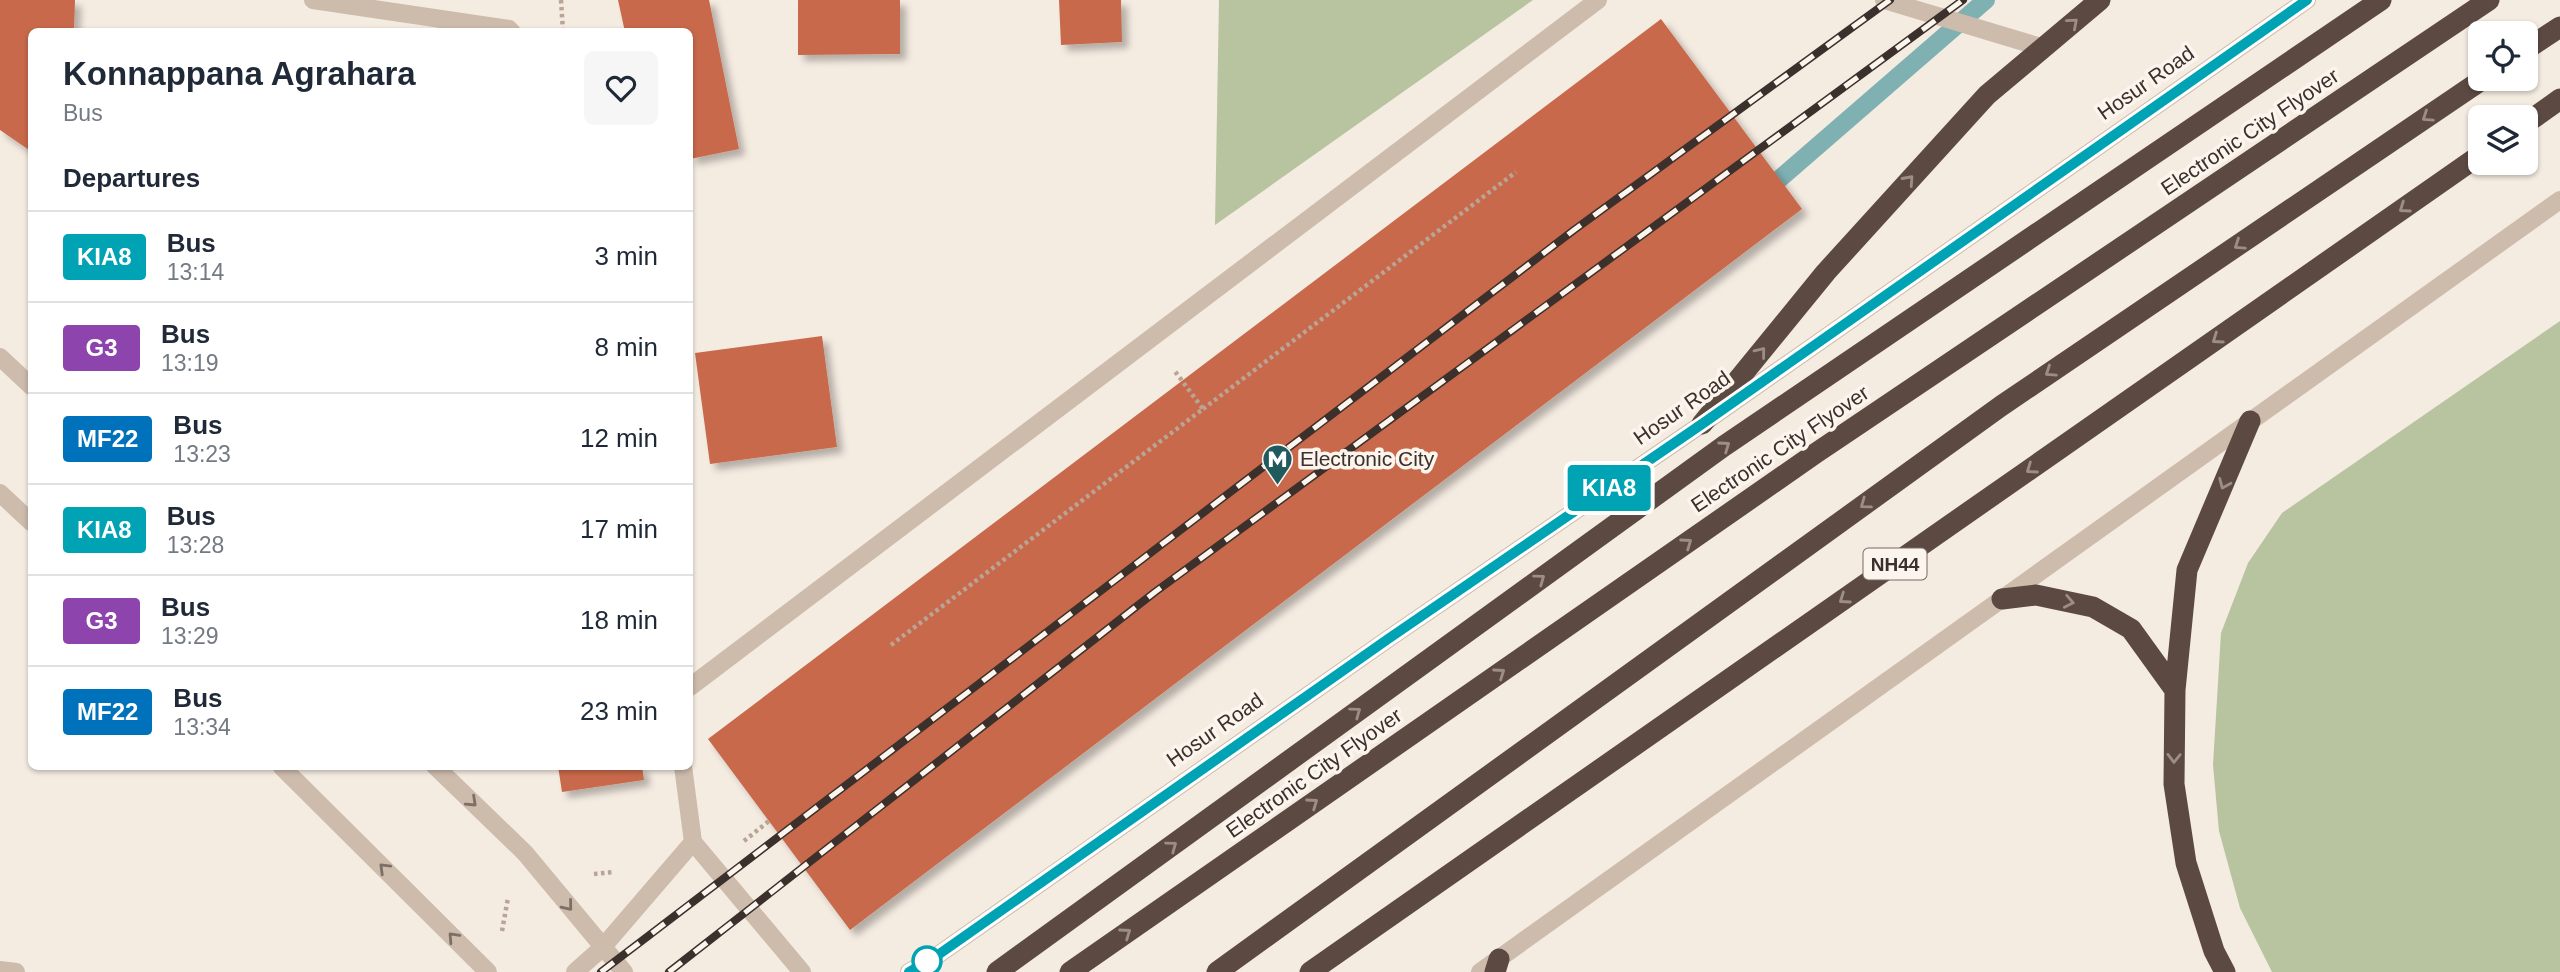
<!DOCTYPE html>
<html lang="en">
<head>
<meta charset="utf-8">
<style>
	:root { --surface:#fff; --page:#f6f6f7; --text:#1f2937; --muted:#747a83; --line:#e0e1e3 }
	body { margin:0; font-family:Helvetica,sans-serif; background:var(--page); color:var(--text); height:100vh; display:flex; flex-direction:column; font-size:26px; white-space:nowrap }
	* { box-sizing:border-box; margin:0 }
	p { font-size:23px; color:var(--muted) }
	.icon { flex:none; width:38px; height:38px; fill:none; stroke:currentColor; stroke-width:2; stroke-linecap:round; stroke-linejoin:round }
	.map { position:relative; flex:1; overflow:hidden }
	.details { position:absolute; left:28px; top:28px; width:665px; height:742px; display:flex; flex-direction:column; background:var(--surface); border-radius:10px; box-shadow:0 2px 5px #0004 }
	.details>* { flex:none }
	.badge { padding:0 14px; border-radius:5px; font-size:24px; line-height:46px }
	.tools { position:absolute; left:2468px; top:21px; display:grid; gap:14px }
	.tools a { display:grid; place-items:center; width:70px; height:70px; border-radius:10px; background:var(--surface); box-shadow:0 2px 5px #0004; font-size:35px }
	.map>.badge { position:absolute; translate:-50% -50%; box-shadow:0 0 0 4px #fff }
	h2 { padding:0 35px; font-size:26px; line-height:63px }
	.round { display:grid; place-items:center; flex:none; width:74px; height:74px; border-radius:10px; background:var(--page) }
	.overview { display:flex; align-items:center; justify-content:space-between; height:119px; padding:0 35px }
	h1 { font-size:33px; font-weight:800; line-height:52px }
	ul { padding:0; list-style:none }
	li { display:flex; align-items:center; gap:21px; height:91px; padding:0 35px; border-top:2px solid var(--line) }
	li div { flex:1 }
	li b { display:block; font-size:26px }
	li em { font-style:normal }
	li .badge { min-width:77px; font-weight:700; text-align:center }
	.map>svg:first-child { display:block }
	.green { fill:#b8c4a0 }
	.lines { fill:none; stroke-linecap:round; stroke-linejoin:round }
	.stream { stroke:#7fb0b2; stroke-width:18 }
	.building { fill:#c8694b; filter:url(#shadow) }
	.path { stroke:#b9a596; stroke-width:4.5; stroke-dasharray:3.5 3.5; stroke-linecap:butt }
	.minor { stroke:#cdbbac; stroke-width:18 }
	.highway { stroke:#5c4a42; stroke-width:21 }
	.rail-casing { stroke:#3b302b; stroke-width:8 }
	.rail { stroke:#fbf5ee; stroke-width:5; stroke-dasharray:16; stroke-linecap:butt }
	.oneway { stroke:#9c8e87 }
	.oneway2 { stroke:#7d6f65 }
	.line-casing { stroke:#fff; stroke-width:16 }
	.line { stroke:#00a3b4; stroke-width:10 }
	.stop-dot { fill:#fff; stroke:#00a3b4; stroke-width:3.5 }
	.labels { text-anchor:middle; stroke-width:7; stroke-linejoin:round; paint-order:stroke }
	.shield { fill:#fbf5ee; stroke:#756b66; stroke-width:2 }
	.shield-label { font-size:19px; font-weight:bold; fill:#3b302b }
	.street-label { font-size:21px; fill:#3b302b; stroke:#fbf5ee }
	.poi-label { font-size:21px; fill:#3b302b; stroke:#fbf5ee; text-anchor:start }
</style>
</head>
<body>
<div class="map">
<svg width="2560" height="972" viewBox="0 0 2560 972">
	<defs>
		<filter id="shadow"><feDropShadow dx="6" dy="6" stdDeviation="3.5" flood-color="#0004"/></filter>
	</defs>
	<rect width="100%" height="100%" fill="#f4ebe1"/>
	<!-- green -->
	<path class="green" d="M1219,0H1533L1215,225Z
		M2560,321V972H2272L2240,908L2219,831L2213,765L2221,633L2248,563L2282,513Z"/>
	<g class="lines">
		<!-- stream -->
		<path class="stream" d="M1761,195L1986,0"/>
	</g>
	<!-- building -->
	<path class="building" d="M0,0H75L74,32H32V152L0,130Z
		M618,0H709L739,149L690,159V32H625Z
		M798,0H900V54L798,55Z
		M1059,0H1121L1122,42L1061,45Z
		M1661,19L1802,209L850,930L708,739Z
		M822,336L837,447L710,464L695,353Z
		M558,766H642L644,780L562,792Z"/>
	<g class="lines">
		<!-- path -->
		<path class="path" d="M561,0L563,32
			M1203,409L1516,172
			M891,645L1203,409L1174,370
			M744,841L769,821
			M594,874L613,872
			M502,931L508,898"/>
		<!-- minor -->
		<path class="minor" d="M313,0L509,29L512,32
			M1884,0L2044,48
			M0,357L32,387
			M0,493L32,523
			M690,687L1598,0
			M281,766L488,972
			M435,766L525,853L624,972
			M693,842L802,972
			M0,970L16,972
			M575,972L602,948L693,842L683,766
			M909,972L935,957L1388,639L1702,424L2307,0
			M1480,972L2560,200"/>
		<!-- highway -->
		<path class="highway" d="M2525,50L2560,27
			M2525,124L2560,99
			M1702,424L1826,272L1987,95L2100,0
			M2002,599L2036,595L2093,607L2131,629L2175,690
			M997,972L1724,446L2381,0
			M1070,972L1816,453L2489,0
			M1217,972L2001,406L2483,79
			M1310,972L2480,155
			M1495,972L1499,959
			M2225,972L2214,951L2186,863L2174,784L2175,690L2187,570L2250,421"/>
		<defs>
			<path id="rail" d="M601,972L1574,230L1890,0
				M669,972L1155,592L1963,0"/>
		</defs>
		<!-- rail casing -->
		<use href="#rail" class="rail-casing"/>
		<!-- rail -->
		<use href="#rail" class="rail"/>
	</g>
	<!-- one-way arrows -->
	<defs><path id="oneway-chevron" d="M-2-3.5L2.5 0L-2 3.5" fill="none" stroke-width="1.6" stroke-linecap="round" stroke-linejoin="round" transform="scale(1.75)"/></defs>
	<g class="oneway">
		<use href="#oneway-chevron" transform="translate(2073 23) rotate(-41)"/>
		<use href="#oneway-chevron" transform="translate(2427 117) rotate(146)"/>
		<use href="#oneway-chevron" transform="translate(1909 180) rotate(-48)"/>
		<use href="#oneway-chevron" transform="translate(2404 208) rotate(145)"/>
		<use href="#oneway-chevron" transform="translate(2239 245) rotate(146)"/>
		<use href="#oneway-chevron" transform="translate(2217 339) rotate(145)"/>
		<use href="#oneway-chevron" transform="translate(1761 352) rotate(-51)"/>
		<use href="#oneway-chevron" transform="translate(2050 372) rotate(146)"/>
		<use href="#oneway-chevron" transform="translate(1725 446) rotate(-35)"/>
		<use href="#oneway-chevron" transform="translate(2031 469) rotate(145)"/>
		<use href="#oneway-chevron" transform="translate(2224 484) rotate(113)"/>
		<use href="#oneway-chevron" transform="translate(1865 504) rotate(144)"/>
		<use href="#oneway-chevron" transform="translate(1687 543) rotate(-35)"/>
		<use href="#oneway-chevron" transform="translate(1540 579) rotate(-36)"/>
		<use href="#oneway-chevron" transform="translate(1844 599) rotate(145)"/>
		<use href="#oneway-chevron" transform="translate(2069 602) rotate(11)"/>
		<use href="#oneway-chevron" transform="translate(1500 673) rotate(-35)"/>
		<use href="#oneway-chevron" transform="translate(1356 712) rotate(-36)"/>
		<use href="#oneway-chevron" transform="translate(2174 758) rotate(91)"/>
		<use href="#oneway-chevron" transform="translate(1313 803) rotate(-35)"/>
		<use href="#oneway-chevron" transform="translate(1172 846) rotate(-36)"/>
		<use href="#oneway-chevron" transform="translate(1126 933) rotate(-35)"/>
	</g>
	<g class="oneway2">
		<use href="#oneway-chevron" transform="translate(472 802) rotate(43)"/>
		<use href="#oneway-chevron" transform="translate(384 868) rotate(-136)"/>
		<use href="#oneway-chevron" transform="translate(568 906) rotate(51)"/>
		<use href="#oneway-chevron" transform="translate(453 937) rotate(-133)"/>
	</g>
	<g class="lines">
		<defs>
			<path id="line" d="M909,972L935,957L1388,639L1702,424L2307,0"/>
		</defs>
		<!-- line casing -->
		<use href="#line" class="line-casing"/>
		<!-- line -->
		<use href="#line" class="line"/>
	</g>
	<!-- icons -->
	<defs>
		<symbol id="metro-pin" viewBox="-11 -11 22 30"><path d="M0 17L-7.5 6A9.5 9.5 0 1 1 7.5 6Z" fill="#1f5a5e" stroke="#fbf5ee"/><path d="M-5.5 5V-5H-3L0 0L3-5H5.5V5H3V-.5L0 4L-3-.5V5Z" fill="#fff"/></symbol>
	</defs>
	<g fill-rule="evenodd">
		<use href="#metro-pin" x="1260" y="442" width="35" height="47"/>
	</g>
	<!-- markers -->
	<circle class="stop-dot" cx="927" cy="961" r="14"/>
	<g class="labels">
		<!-- shield labels -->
		<rect class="shield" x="1863.5" y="548.5" width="63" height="31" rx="5"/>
		<g class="shield-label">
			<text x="1895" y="571">NH44</text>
		</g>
		<!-- street labels -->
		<g class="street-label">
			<text transform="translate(2146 83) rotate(-35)" y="7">Hosur Road</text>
			<text transform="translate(2250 132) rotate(-34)" y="7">Electronic City Flyover</text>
			<text transform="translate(1682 408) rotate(-35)" y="7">Hosur Road</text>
			<text transform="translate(1780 449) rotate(-34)" y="7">Electronic City Flyover</text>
			<text transform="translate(1215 730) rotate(-35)" y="7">Hosur Road</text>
			<text transform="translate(1314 773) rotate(-35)" y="7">Electronic City Flyover</text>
		</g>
		<!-- poi labels -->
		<g class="poi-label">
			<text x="1300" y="466">Electronic City</text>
		</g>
	</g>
</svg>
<div class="tools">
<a><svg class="icon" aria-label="locate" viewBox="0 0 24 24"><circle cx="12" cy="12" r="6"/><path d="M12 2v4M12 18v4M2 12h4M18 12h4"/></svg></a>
<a><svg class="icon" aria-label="layers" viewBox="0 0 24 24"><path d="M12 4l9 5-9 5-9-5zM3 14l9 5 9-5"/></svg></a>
</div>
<b class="badge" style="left:1609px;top:488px;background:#00a3b4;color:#fff">KIA8</b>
<section class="details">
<div class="overview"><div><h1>Konnappana Agrahara</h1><p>Bus</p></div><a class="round"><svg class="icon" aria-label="heart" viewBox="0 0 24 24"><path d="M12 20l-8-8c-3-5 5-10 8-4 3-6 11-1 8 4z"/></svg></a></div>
<h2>Departures</h2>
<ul>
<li><span class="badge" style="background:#00a3b4;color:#fff">KIA8</span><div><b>Bus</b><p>13:14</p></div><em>3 min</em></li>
<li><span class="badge" style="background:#8e44ad;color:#fff">G3</span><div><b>Bus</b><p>13:19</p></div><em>8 min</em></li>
<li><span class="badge" style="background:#0072bc;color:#fff">MF22</span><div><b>Bus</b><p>13:23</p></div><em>12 min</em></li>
<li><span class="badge" style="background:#00a3b4;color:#fff">KIA8</span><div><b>Bus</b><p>13:28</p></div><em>17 min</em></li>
<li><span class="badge" style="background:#8e44ad;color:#fff">G3</span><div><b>Bus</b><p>13:29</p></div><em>18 min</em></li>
<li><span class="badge" style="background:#0072bc;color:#fff">MF22</span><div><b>Bus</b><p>13:34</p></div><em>23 min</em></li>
</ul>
</section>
</div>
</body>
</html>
